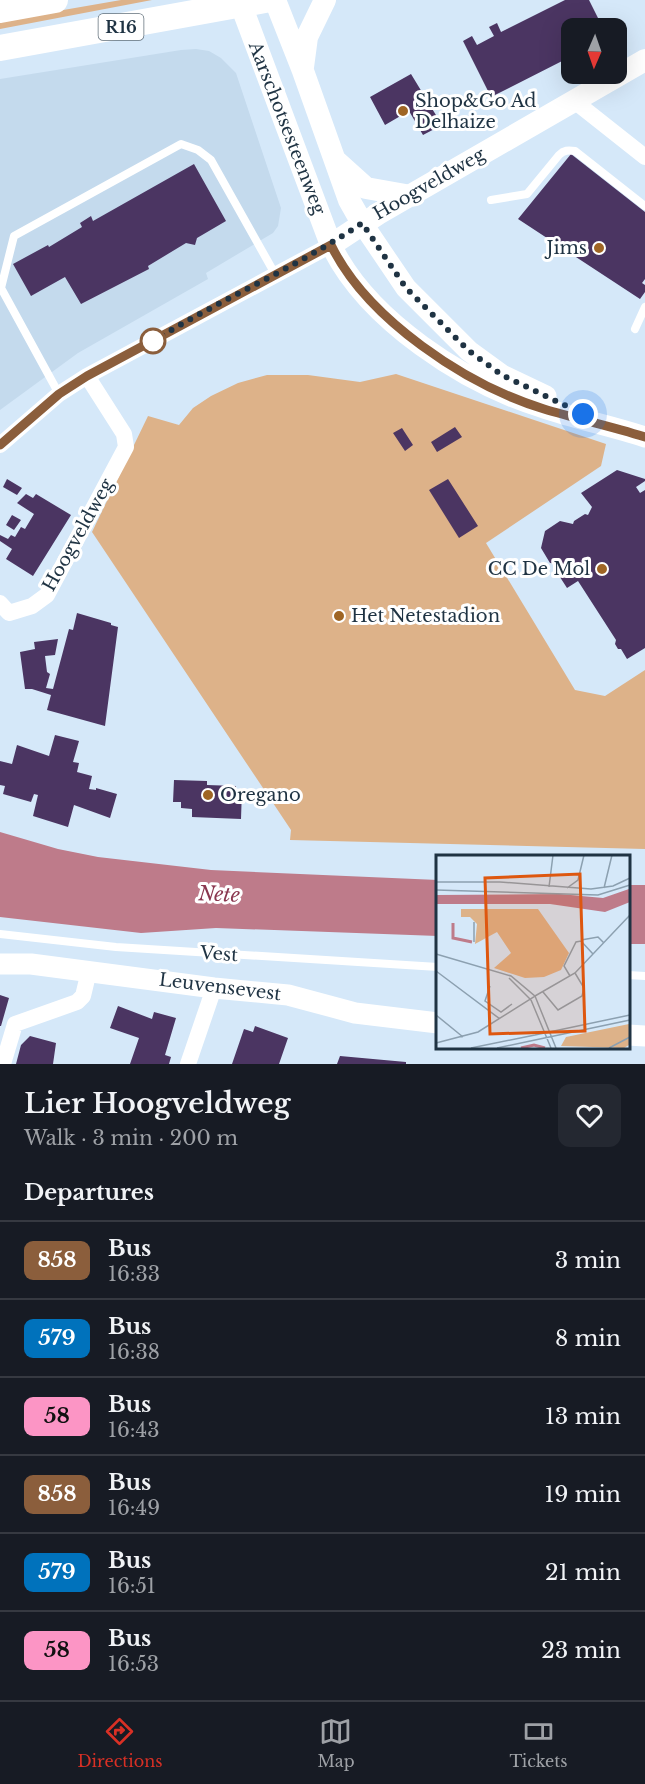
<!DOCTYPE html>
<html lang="en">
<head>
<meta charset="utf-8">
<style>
	:root { --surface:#171b24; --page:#242831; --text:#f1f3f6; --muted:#9ea1a6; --line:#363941; --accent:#d93025 }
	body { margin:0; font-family:"Libre Baskerville",serif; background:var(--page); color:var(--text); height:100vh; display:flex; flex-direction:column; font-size:22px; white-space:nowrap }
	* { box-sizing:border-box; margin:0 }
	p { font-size:20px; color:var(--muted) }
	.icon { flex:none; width:33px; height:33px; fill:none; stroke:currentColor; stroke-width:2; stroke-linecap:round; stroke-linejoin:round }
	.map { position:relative; height:1064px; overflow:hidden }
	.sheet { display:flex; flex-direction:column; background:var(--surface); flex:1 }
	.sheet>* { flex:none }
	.badge { padding:0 12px; border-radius:9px; font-size:21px; line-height:39px }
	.needle { width:39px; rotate:182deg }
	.tools { position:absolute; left:561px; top:18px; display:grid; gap:12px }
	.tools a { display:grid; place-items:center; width:66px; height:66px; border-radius:12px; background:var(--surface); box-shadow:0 6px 24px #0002; font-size:30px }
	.you { position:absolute; width:30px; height:30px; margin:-15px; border:4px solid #fff; border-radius:50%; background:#1a73e8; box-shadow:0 0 0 9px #1a73e833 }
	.map>.badge { position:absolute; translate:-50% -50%; box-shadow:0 0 0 3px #fff }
	h2 { padding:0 24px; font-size:22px; line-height:54px }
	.round { display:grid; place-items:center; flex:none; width:63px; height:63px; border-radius:12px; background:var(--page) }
	.head { display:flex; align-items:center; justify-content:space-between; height:102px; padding:0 24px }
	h1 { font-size:28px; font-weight:600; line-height:45px }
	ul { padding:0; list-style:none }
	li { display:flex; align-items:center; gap:18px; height:78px; padding:0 24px; border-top:2px solid var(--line) }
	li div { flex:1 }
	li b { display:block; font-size:22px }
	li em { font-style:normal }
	li .badge { min-width:66px; font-weight:700; text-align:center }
	.tabs { display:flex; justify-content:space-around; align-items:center; height:84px; border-top:2px solid var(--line); background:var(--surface); font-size:16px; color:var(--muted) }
	.tabs a { display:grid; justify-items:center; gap:3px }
	.tabs .active { color:var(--accent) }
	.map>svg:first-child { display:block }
	.built { fill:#c4daed }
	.green { fill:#ddb289 }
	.water { fill:#be7b8a }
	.building { fill:#4b3562 }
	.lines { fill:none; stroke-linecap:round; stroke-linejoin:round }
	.service { stroke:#fff; stroke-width:8 }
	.minor { stroke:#fff; stroke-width:16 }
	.tertiary { stroke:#fff; stroke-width:21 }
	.secondary { stroke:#fff; stroke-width:22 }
	.primary { stroke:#fff; stroke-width:26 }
	.line-casing { stroke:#fff; stroke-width:14 }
	.line { stroke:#8b5e3c; stroke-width:9 }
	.walk { stroke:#1f3343; stroke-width:6; stroke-dasharray:0 10.8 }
	.poi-dot { fill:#9f6524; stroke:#fff; stroke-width:2 }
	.stop-dot { fill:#fff; stroke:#8b5e3c; stroke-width:3 }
	.labels { text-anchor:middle; stroke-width:6; stroke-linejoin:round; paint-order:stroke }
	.shield { fill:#fff; stroke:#62707b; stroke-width:1.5 }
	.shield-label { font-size:16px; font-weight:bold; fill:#1f3343 }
	.poi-label { font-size:18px; fill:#1f3343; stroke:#fff; text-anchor:start }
	.street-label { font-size:18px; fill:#1f3343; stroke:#fff }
	.water-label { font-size:20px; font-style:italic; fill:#8a374f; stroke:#fff }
	.inset-river { fill:none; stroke:#be7b8a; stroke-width:3 }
	.inset-road { fill:none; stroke:#8ca0b0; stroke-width:1.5 }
	.view { fill:#de570f; fill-opacity:0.15; stroke:#de570f; stroke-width:3 }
	.inset-edge { fill:none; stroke:#1f3343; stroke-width:3 }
</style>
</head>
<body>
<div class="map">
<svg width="645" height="1064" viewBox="0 0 645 1064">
	<rect width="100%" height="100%" fill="#d5e8f9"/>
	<!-- built -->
	<path class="built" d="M196,49L209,51L221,58L236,73L281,208L278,226L273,233L206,273L208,279L78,353L0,410V79L181,50Z"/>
	<!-- green -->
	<path class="green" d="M121,0H152L0,29V21Z
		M396,374L606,444L601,466L486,543L575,690L605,696L645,670V849L290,840L291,830L92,532L148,416L179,425L193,408L211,396L238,383L267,375H308L360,382Z"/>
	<!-- water -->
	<path class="water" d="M0,832L58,849L98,857L211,870L438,880V936L216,928L141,933L0,917Z
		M629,885H645V944H629Z"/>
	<!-- building -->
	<path class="building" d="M565,0H589L603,28H572V56L491,97L463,41L472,36L477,45L494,36L489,27L497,23L501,32Z
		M411,74L442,125L423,135L409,111L385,125L370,97Z
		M571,154L645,212V279L642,283L645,285V292L640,299L518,219Z
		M194,164L226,221L197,238L195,245L186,243L148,266L149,269L81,304L65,277L31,296L13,264L48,245L49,247L82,227L80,223L91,216L93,221Z
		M455,427L462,437L437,452L431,442Z
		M402,428L413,445L405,451L393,433Z
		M617,470L645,479V481L636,487L640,493L645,490V648L627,659L621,649H618L615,644L616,640L578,581L567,588L558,574L560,564L550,563L541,548L545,531L560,521L573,524L574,521L585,514L588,515L592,507L581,493Z
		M7,479L22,488L17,495L3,487Z
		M448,479L478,526L459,538L429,490Z
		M26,494L33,498L36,494L71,515L33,576L6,559L12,549L0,541V535L8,539L11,535L15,537L21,527L25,529L34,514L17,503Z
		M12,515L21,520L14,530L6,525Z
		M77,613L111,623V625L118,627L105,726L47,710L51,695L32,689H25L20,652L35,649L34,642L58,639L55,655L45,656L47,672L50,674L46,688L53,689L69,629L73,630Z
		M55,735L79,741L73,762L79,763L77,772L92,776L89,789L96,790V788L117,794L110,818L74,805L68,827L33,816L38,795L34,794L31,802L3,794L5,786L0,785V761L12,764L17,745L49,756Z
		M174,780L207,781V785L236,786V789H242L241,819L192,817V809L181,808V802H173Z
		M0,995L9,998L1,1026H0Z
		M118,1006L152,1019L154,1012L176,1018L165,1055L171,1057L169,1064H130L139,1038L110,1028Z
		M255,1026L288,1038L279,1064H232L244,1029L253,1032Z
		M30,1036L56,1043L53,1064H16L21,1045Z
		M340,1056L406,1062V1064H337Z"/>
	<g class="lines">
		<!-- service -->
		<path class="service" d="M491,200L527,194L559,155C564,150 568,150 575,151L645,206
			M635,329L645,307
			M59,394L1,288L14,236L181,144L198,150L211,160L275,274
			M0,934L116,947L438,967
			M628,975L645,976"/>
		<!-- minor -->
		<path class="minor" d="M573,100L645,157
			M0,445L59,394L87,376L331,245
			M0,603L9,613L32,606L47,595L126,447L124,434L87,376
			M3,1064L15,1024L77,1002L83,996L89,971
			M188,1064L214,988"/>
		<!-- tertiary -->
		<path class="tertiary" d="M362,223L406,288L469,351L502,375L546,396
			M331,245C367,320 465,384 544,408C577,419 611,426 645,437
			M0,964H31L214,988L288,995L355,1013L438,1023
			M628,1035L645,1036"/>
		<!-- secondary -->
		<path class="secondary" d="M275,0L303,71L349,200L362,223
			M241,5L331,245L378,214L645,60
			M303,67L307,37L325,0
			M336,161L366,188L411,196"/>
		<!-- primary -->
		<path class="primary" d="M0,10L55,0
			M0,48L265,0"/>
	</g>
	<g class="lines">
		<defs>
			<path id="line" d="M0,445L59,394L87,376L331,245C367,319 466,385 544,409C577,419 611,426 645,437"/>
		</defs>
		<!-- line casing -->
		<use href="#line" class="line-casing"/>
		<!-- line -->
		<use href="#line" class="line"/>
		<!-- walk -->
		<path class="walk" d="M153,341C221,299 296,268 362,223L406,288L469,351L502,375L583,414"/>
	</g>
	<!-- markers -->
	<g class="poi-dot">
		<circle cx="403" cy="111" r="6"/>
		<circle cx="599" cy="248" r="6"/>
		<circle cx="602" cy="569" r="6"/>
		<circle cx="339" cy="616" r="6"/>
		<circle cx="208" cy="795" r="6"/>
	</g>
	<circle class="stop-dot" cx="153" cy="341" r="12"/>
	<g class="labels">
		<!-- shield labels -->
		<rect class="shield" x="98.5" y="14" width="45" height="26" rx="4.5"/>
		<g class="shield-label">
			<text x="121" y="33">R16</text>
		</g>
		<!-- poi labels -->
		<g class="poi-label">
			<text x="415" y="107">Shop&amp;Go Ad<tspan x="415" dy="21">Delhaize</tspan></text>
			<text x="587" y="254" text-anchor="end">Jims</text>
			<text x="590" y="575" text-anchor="end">CC De Mol</text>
			<text x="351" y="622">Het Netestadion</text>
			<text x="220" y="801">Oregano</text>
		</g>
		<!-- street labels -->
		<g class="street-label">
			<text transform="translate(287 128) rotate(69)" y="6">Aarschotsesteenweg</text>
			<text transform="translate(429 184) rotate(-30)" y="6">Hoogveldweg</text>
			<text transform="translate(78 535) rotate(-61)" y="6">Hoogveldweg</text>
			<text transform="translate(219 954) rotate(4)" y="6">Vest</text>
			<text transform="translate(220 987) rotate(7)" y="6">Leuvensevest</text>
		</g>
		<!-- water labels -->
		<g class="water-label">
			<text transform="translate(219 894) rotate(2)" y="7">Nete</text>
		</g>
	</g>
	<!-- overview -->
	<g transform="translate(436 855)">
		<rect width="194" height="194" fill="#d5e8f9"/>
		<path d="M25,54H102L133,98L125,115L108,122L89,123L58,113L75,98L61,77L39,89L41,69L34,62H25ZM193,169V190L188,193L125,191L130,182Z" fill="#ddb289"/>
		<path d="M193,34L194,47L169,57L114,49H0V40L124,39L167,43Z" fill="#be7b8a"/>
		<path class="inset-river" d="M17,68V83L36,87M85,193L98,190L109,193"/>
		<path class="inset-road" d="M0,27H64L155,34L177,31L194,23M113,32L117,0M131,33L142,25L148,0M168,33L176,0M0,35L162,40L194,30M38,67V87M145,85L162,82L168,88M0,99L75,121L99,141L139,118L194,60M0,116L64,164M134,121L128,111L140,87L145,86L157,99M73,123L95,145M54,131L49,146L65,157L76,149M107,137L122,155L146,141L148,133L139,118M95,145L115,193M0,160L27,182M99,180L194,160M99,185L194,165M0,188L42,177L99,141L120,193M35,193L99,180M61,193L99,185M173,193L194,182"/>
		<path class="view" d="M144,19L149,176L54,179L49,23Z"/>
		<rect width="194" height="194" class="inset-edge"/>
	</g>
</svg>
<div class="tools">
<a><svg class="needle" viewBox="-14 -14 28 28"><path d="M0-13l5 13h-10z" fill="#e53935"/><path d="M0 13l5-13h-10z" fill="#9ea1a6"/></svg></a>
</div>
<div class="you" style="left:583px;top:414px"></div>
</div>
<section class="sheet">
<div class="head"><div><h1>Lier Hoogveldweg</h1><p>Walk · 3 min · 200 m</p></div><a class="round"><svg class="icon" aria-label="heart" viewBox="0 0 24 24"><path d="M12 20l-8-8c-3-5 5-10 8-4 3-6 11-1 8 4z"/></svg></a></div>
<h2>Departures</h2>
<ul>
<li><span class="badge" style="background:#8b5e3c;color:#fff">858</span><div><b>Bus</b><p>16:33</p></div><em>3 min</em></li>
<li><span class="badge" style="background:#0072bc;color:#fff">579</span><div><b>Bus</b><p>16:38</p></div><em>8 min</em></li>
<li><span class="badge" style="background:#fc95c5;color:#111">58</span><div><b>Bus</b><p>16:43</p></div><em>13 min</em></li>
<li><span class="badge" style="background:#8b5e3c;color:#fff">858</span><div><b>Bus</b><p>16:49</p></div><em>19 min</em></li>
<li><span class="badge" style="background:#0072bc;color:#fff">579</span><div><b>Bus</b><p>16:51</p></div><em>21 min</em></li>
<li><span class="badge" style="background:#fc95c5;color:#111">58</span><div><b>Bus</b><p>16:53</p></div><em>23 min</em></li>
</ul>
</section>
<nav class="tabs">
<a class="active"><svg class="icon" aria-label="directions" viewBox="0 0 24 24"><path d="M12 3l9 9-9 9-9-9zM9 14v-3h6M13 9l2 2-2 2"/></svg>Directions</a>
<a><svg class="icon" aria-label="map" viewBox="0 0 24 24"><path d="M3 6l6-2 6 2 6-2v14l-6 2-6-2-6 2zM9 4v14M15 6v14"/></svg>Map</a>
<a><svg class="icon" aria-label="tickets" viewBox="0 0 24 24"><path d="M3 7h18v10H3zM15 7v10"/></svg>Tickets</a>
</nav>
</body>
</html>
